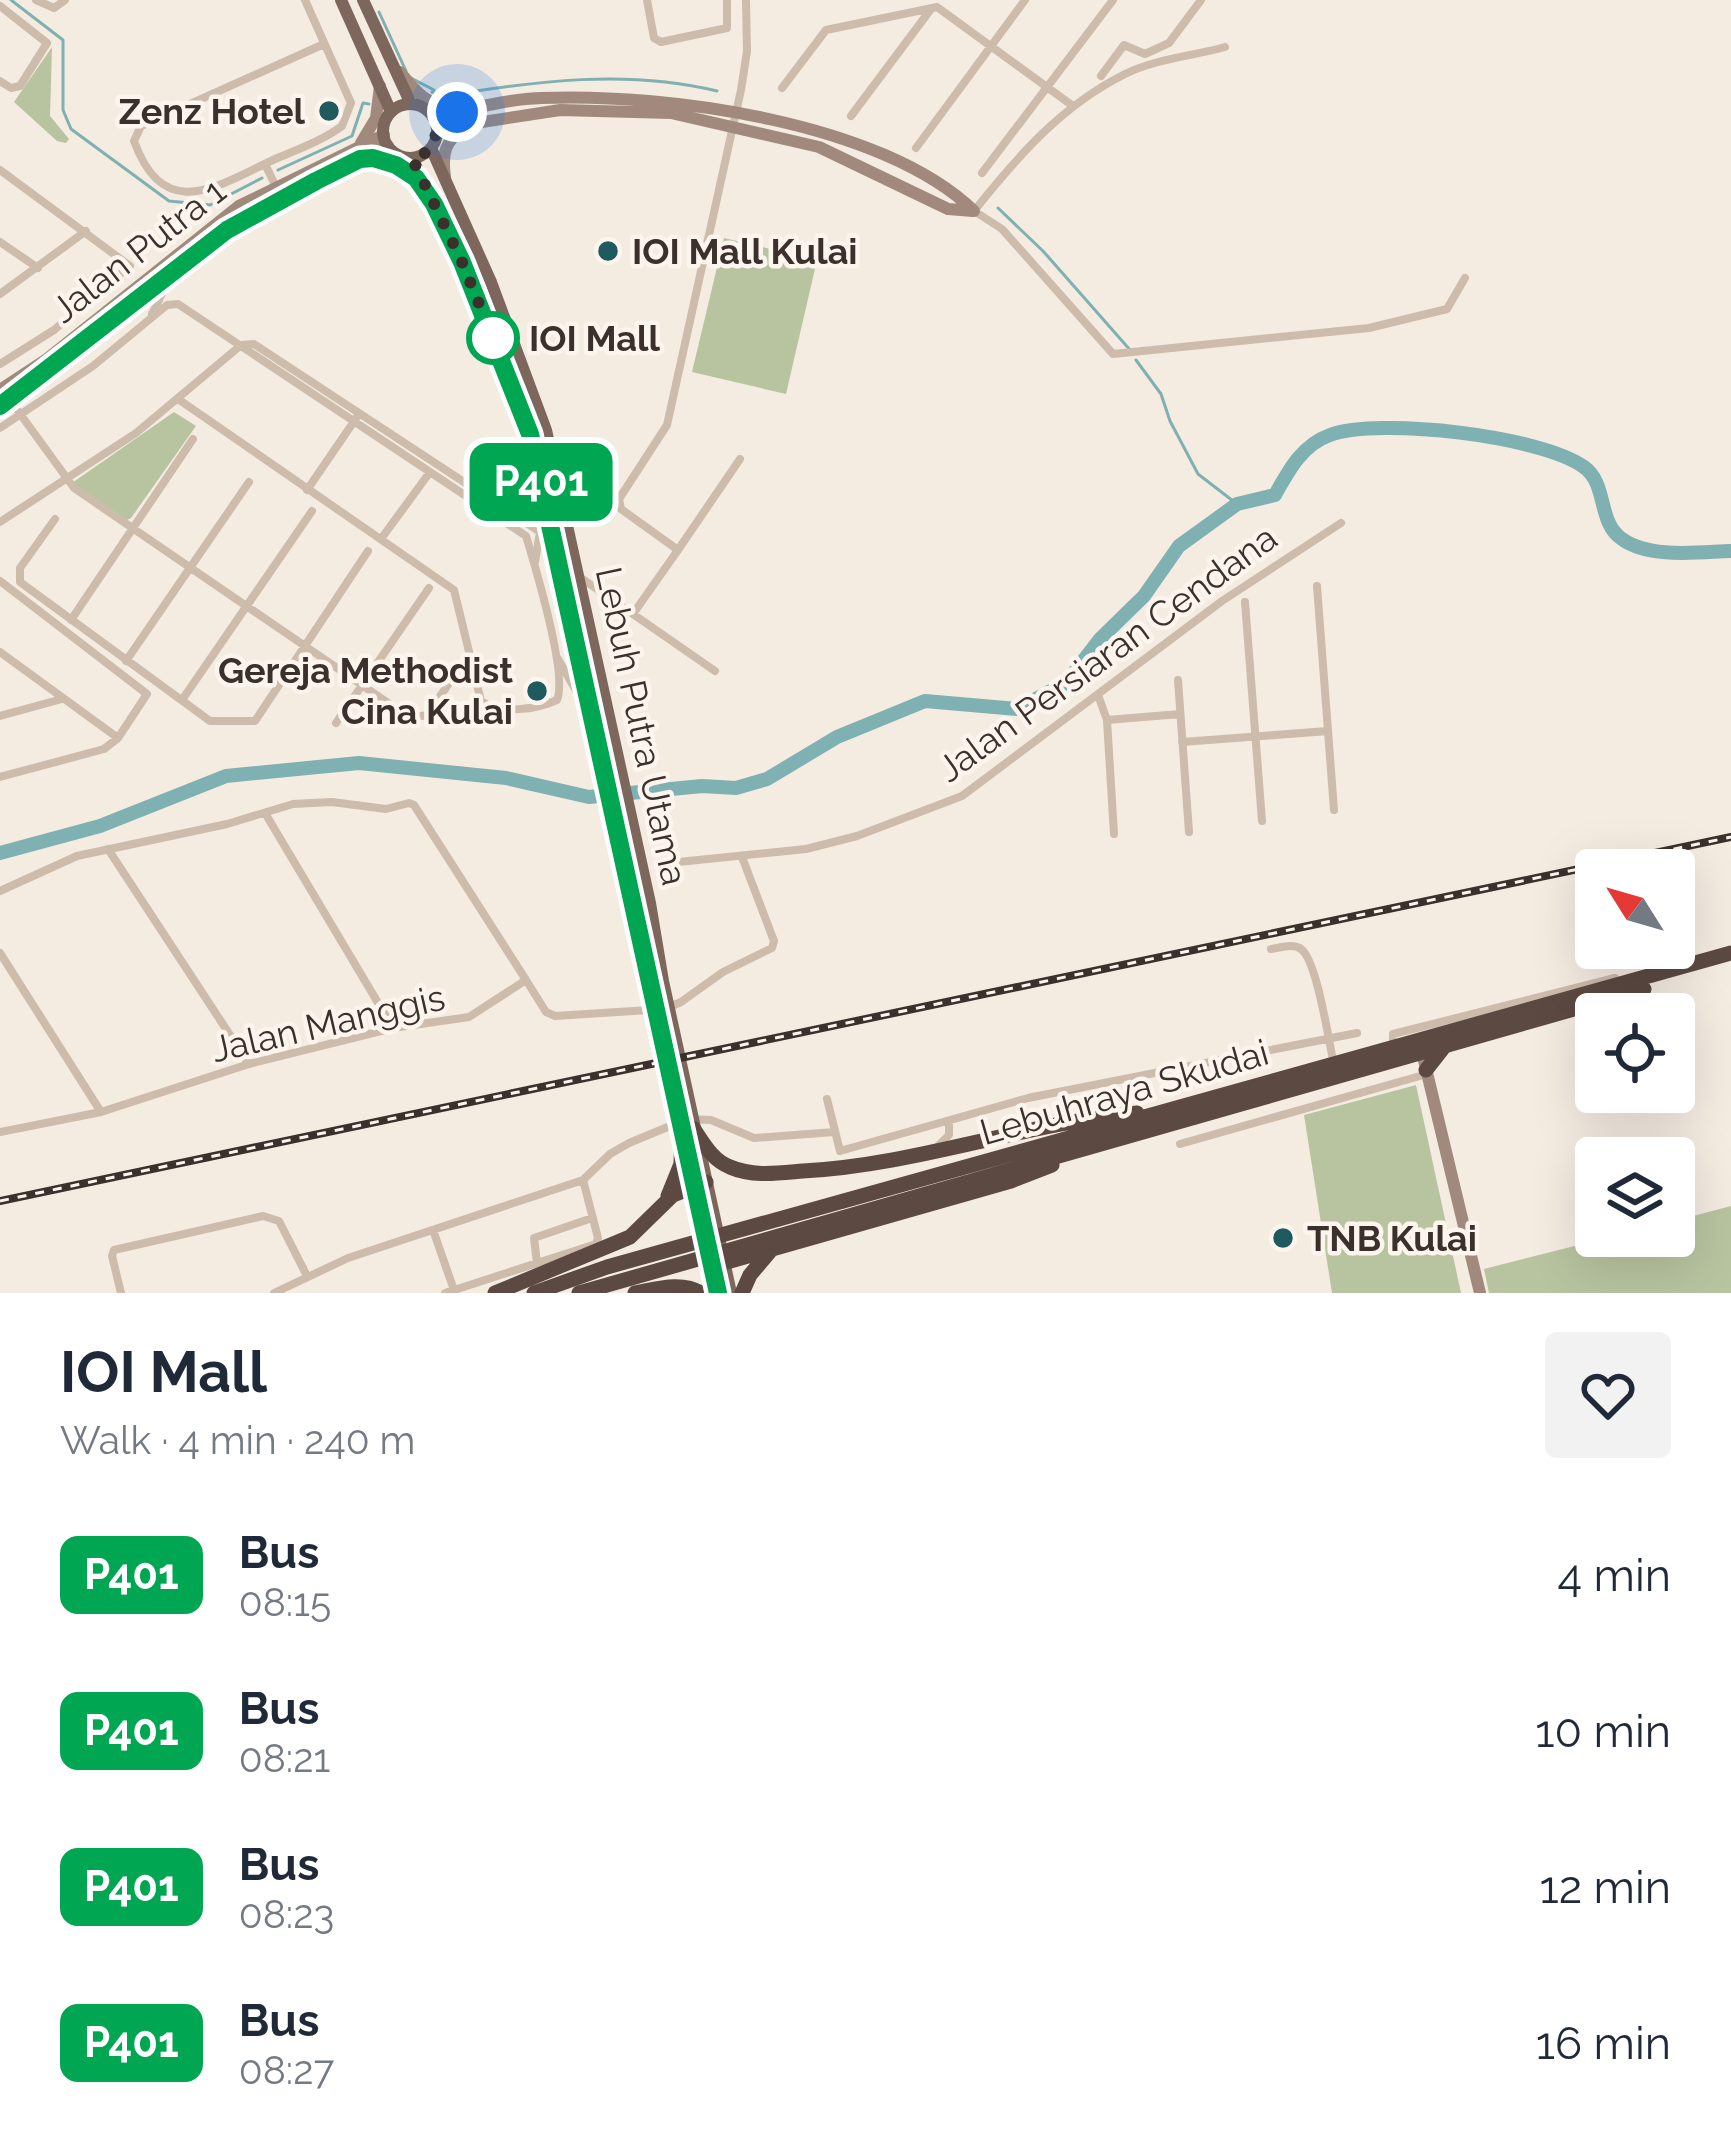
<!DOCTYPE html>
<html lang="en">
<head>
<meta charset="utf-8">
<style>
	:root { --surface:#fff; --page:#f2f2f3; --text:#1f2937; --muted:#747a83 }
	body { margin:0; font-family:Raleway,sans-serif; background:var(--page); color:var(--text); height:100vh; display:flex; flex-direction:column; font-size:45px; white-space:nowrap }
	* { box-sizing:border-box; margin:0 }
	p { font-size:39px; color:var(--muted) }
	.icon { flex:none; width:66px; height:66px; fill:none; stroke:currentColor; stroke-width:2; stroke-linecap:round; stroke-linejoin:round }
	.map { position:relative; height:1293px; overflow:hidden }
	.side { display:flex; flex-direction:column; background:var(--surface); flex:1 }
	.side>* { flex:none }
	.badge { padding:0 24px; border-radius:18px; font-size:42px; line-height:78px }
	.needle { width:78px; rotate:307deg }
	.tools { position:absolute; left:1575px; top:849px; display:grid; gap:24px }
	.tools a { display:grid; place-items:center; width:120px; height:120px; border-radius:12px; background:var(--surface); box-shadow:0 12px 48px #0002; font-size:60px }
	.you { position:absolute; width:60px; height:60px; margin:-30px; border:9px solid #fff; border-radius:50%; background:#1a73e8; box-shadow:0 0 0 18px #1a73e833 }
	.map>.badge { position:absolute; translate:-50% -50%; box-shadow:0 0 0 6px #fff }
	.round { display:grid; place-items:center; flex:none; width:126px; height:126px; border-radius:12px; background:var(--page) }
	.headline { display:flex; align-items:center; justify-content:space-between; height:204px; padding:0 60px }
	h1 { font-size:57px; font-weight:700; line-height:90px }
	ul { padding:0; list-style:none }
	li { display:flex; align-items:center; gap:36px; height:156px; padding:0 60px }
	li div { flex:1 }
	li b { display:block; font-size:45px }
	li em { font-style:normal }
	li .badge { min-width:132px; font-weight:700; text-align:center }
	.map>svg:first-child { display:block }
	.green { fill:#b8c4a0 }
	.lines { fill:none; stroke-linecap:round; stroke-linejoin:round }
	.stream { stroke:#7fb0b2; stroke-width:3 }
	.river { stroke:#7fb0b2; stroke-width:14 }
	.street { stroke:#cdbbac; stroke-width:8 }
	.secondary { stroke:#a18a7d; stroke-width:12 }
	.primary { stroke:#7d675c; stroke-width:12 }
	.highway { stroke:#5c4a42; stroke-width:15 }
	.rail-casing { stroke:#3b302b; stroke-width:8 }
	.rail { stroke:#fbf5ee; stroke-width:3; stroke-dasharray:9; stroke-linecap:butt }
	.line-casing { stroke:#fff; stroke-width:27 }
	.line { stroke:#00a651; stroke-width:18 }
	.walk { stroke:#3b302b; stroke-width:12; stroke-dasharray:0 21.6 }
	.poi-dot { fill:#1f5a5e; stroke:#fbf5ee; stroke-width:4.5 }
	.stop-dot { fill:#fff; stroke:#00a651; stroke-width:6 }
	.labels { text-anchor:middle; stroke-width:9; stroke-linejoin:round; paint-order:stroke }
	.poi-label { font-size:36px; font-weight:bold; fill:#3b302b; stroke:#fbf5ee; text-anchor:end }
	.street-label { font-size:36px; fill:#3b302b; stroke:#fbf5ee }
	.stop-label { font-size:36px; font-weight:bold; fill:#3b302b; stroke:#fbf5ee; text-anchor:start }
</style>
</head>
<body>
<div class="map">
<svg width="1731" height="1293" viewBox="0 0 1731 1293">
	<rect width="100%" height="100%" fill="#f4ebe1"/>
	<!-- green -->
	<path class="green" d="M52,47L50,116L69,139L66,143L57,141L14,102Z
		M724,238L817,260L786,394L692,372Z
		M174,412L196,426L131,518L127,520L72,483Z
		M1416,1085L1461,1293H1332L1304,1115Z
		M1731,1206V1293H1489L1484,1269L1614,1236H1674V1221Z"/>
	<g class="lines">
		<!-- stream -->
		<path class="stream" d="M11,0L63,40V110L71,129L169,201L210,205L262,178
			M379,12L406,71
			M411,78L434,90
			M432,92L445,96C535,81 627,69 717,91
			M278,170L352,136L363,103L369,104
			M998,208L1043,251L1131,351
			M1136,360L1161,394L1170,421L1198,474L1237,504"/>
		<!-- river -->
		<path class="river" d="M0,853L100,826L226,776L359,763L506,778L589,797L702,786L736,788L767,779L837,737L925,701L1017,709L1066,683L1100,639L1144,596L1179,546L1237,504L1275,495C1289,470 1302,445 1330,435C1379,417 1542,436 1584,467C1608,484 1597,522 1622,539C1650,559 1699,552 1731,551"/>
		<!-- street -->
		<path class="street" d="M36,0L54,8L65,0
			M305,0L351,103L342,126C322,141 296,150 273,160C217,186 164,224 134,141L141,126L324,44
			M647,0L654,38L661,42L727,28V0
			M0,6L47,43L20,86L11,88L0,81
			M1225,47C1193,56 1155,59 1125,74C1061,106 1018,156 974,211L1002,229L1113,354L1369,328L1447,309L1465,278
			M1101,76L1124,45L1145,54L1169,43L1201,0
			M782,88L826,30L937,7L1073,106
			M851,116L931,9
			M916,148L1025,0
			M265,164L276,187
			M0,170L130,266L54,330L0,364
			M982,173L1113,0
			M0,242L38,268
			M0,294L86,231
			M152,314L169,279
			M241,345L254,344L540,532
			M10,400L74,488L410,718L427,715L461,666
			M0,428L93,366L167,305L178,304L526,536C535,566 568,674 557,700C537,709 501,715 481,701L454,590L178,399
			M529,441L528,452L542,521L535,562
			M307,490L357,417
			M55,519L20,568V582L210,721H255L368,551
			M0,522L136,433L240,346
			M381,539L430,472
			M678,550L740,459
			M581,578L715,671
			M0,581L147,694L118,738L104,749L0,777
			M1317,586L1334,810
			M1245,602L1262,821
			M633,614L678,550L621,509L619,499L667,425L741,90L747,51L746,0
			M71,620L193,439
			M0,652L118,738
			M558,659L586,708
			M126,661L249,482
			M1178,680L1189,832
			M1098,695L1107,720L1114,834
			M182,700L312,511
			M0,716L62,699
			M1107,720L1180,714
			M336,723L429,588
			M1182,742L1328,731
			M265,813L393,1028
			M108,849L249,1064
			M659,864L806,849L857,836L962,796L1222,601L1341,523
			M0,891L77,856L227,824L293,804L332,802L386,809L409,803L414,805L526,980
			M1271,949C1280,948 1293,943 1301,949C1317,960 1329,1043 1334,1065
			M0,953L101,1112
			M1393,1047V1034L1615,978
			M827,1099L840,1151L1028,1098L1357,1033
			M0,1132L101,1112L249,1064L393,1028L469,1017L526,980L546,1012L555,1016L665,1009L681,1002L723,972L772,948L774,941L742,857
			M1180,1144L1420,1076
			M938,1146L949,1135V1121
			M583,1180L610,1154L629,1143L687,1119L711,1120L754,1138L834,1132
			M433,1230L454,1290
			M537,1263L534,1238L592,1218
			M121,1293L112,1256L114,1250L263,1216L279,1221L307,1276
			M274,1293L348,1258L583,1180L598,1238L596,1244L445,1293"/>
		<!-- secondary -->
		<path class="secondary" d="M400,72C416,92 428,107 455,108
			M433,117C468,110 506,99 542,98C666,93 882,122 974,211
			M437,129L560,110L671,113L819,147L948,209L973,211
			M361,143L376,118L380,86
			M367,158L396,165L422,185
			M445,177C442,155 444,140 465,129
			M0,390L47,359L239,206L384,135
			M0,406L227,230L388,146
			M1414,1048L1422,1052L1480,1293"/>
		<!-- primary -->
		<path class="primary" d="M341,0L391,112
			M363,0L411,104
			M383 131a27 27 0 1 1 54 0a27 27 0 1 1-54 0Z
			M431,148L491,282L546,430L650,903L663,981L731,1293
			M412,158L462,262L530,434L718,1293"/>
		<!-- highway -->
		<path class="highway" d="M1426,1070L1444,1047
			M693,1128C704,1144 712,1160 730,1167C753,1177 779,1173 803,1171C917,1165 1025,1123 1137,1113
			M668,1196L681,1164L682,1132
			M713,1266L1011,1181L1052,1165
			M495,1293L630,1237L673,1195L706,1182
			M534,1293L607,1267L1731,953
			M579,1293L1644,989
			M635,1293C657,1289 681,1281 701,1293
			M742,1293L750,1275L772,1249"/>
		<defs>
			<path id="rail" d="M0,1201L1731,837"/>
		</defs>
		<!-- rail casing -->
		<use href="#rail" class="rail-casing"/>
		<!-- rail -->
		<use href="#rail" class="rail"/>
	</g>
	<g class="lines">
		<defs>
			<path id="line" d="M0,406L227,230L316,181L360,159L373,158L396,165L416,178L434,204L462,262L530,434L718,1293"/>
		</defs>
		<!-- line casing -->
		<use href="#line" class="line-casing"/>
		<!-- line -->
		<use href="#line" class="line"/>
		<!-- walk -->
		<path class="walk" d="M457,112L433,117L436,139L425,153L412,158L462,262L493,338"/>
	</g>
	<!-- markers -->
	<g class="poi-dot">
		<circle cx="329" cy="111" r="12"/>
		<circle cx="608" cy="251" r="12"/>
		<circle cx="537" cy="691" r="12"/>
		<circle cx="1283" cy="1238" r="12"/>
	</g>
	<circle class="stop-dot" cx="493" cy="338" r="24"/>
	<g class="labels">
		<!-- poi labels -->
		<g class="poi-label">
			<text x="305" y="124">Zenz Hotel</text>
			<text x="632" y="264" text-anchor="start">IOI Mall Kulai</text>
			<text x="513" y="683">Gereja Methodist<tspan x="513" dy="41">Cina Kulai</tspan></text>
			<text x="1307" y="1251" text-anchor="start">TNB Kulai</text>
		</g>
		<!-- street labels -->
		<g class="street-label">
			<text transform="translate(138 250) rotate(-38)" y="13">Jalan Putra 1</text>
			<text transform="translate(1107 653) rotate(-36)" y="13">Jalan Persiaran Cendana</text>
			<text transform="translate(642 726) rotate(78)" y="13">Lebuh Putra Utama</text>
			<text transform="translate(328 1023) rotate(-13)" y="13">Jalan Manggis</text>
			<text transform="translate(1124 1092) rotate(-16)" y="13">Lebuhraya Skudai</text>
		</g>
		<!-- stop labels -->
		<g class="stop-label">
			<text x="529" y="351">IOI Mall</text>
		</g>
	</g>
</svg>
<div class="tools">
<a><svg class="needle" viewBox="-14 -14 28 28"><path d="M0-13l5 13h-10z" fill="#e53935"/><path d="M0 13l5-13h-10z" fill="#747a83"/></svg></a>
<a><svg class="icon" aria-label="locate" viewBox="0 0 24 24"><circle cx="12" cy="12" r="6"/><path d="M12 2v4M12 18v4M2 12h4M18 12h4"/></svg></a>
<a><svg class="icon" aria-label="layers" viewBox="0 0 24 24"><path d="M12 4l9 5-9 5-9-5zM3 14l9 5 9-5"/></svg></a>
</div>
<div class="you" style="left:457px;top:112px"></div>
<b class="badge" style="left:541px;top:482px;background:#00a651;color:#fff">P401</b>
</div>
<section class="side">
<div class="headline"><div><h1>IOI Mall</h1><p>Walk · 4 min · 240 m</p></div><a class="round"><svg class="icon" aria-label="heart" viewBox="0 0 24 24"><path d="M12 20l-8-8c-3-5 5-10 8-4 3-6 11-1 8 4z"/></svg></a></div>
<ul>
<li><span class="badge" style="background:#00a651;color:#fff">P401</span><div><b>Bus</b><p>08:15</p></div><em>4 min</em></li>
<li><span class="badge" style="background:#00a651;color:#fff">P401</span><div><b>Bus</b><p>08:21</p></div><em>10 min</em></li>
<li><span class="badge" style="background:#00a651;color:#fff">P401</span><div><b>Bus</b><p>08:23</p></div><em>12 min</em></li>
<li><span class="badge" style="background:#00a651;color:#fff">P401</span><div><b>Bus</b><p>08:27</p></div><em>16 min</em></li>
</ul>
</section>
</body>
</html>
